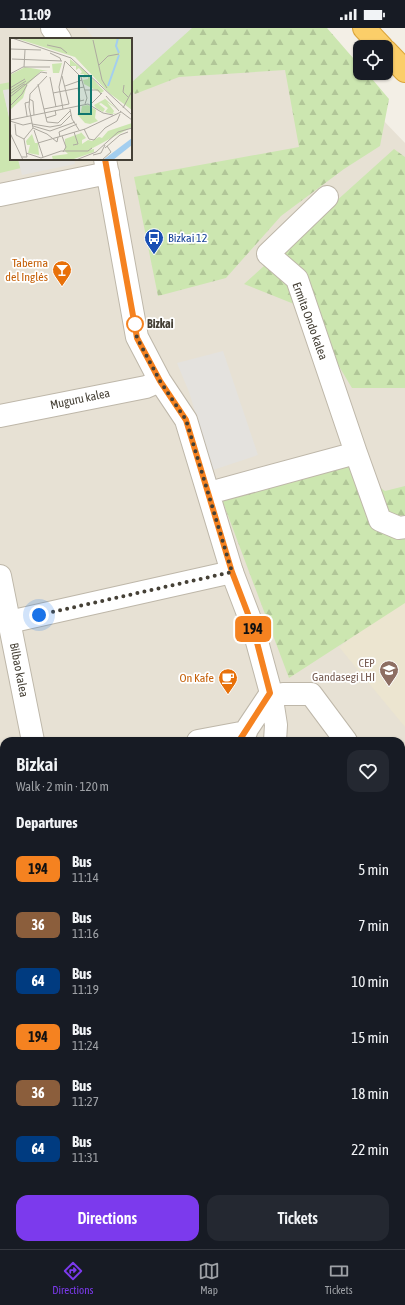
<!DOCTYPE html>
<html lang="en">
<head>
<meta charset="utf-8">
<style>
	:root { --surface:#171b24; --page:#242831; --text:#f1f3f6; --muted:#9ea1a6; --line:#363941; --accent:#7c3aed }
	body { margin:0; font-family:"Asap Condensed",sans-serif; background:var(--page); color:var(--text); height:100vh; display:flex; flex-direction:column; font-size:15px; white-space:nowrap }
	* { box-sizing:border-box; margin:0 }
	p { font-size:13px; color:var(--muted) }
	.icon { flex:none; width:22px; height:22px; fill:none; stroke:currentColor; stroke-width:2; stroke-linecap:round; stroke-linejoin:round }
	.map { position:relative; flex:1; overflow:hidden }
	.drawer { position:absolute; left:0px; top:709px; width:405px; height:512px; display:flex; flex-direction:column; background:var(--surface); border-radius:12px 12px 0 0; box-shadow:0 1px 3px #0004 }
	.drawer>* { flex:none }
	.badge { padding:0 8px; border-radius:6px; font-size:14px; line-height:26px }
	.tools { position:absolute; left:353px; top:12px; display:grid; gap:8px }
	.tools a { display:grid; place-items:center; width:40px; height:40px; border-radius:8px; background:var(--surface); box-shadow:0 1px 3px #0004; font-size:20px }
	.you { position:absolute; width:20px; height:20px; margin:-10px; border:3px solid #fff; border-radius:50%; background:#1a73e8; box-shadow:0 0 0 6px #1a73e833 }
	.map>.badge { position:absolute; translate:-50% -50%; box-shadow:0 0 0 2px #fff }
	h2 { padding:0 16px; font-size:15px; line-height:36px }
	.round { display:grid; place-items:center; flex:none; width:42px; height:42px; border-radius:12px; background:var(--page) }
	.overview { display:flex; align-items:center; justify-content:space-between; height:68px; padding:0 16px }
	h1 { font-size:19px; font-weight:600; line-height:30px }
	.button { display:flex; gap:8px; margin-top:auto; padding:8px 16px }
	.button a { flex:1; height:46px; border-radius:12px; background:var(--accent); color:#fff; font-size:16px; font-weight:600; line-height:46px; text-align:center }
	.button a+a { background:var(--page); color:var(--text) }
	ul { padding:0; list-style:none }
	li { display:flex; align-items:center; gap:12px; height:56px; padding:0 16px }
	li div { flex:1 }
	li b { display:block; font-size:15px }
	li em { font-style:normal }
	li .badge { min-width:44px; font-weight:700; text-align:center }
	.status { display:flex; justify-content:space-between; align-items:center; height:28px; padding:0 20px; background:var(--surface); direction:ltr }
	.status svg { height:11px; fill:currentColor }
	.dock { display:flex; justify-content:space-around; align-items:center; height:56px; border-top:1px solid var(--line); background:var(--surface); font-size:11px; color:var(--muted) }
	.dock a { display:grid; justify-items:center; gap:2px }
	.dock .active { color:var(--accent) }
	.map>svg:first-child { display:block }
	.residential { fill:#e7e1d4; fill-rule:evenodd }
	.education { fill:#ece5d0 }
	.green { fill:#cce6b0 }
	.forest { fill:url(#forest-firs) }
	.parking { fill:#e4e2de }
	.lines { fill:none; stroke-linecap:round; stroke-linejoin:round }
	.pedestrian-casing { stroke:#beb7a9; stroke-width:24 }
	.minor-casing { stroke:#beb7a9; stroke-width:24 }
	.motorway-casing { stroke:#daa339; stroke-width:24 }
	.path { stroke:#c0b39b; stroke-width:2.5; stroke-dasharray:2 2; stroke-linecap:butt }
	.pedestrian { stroke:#fff; stroke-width:22 }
	.minor { stroke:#fff; stroke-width:22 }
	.motorway { stroke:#fbce69; stroke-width:22 }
	.line-casing { stroke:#fff; stroke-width:9 }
	.line { stroke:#f58220; stroke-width:6 }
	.walk { stroke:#454036; stroke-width:4; stroke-dasharray:0 7.2 }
	.stop-dot { fill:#fff; stroke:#f58220; stroke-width:2 }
	.labels { text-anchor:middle; stroke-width:3.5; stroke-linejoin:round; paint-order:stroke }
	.transit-label { font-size:12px; fill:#164399; stroke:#fff; text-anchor:start }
	.food-label { font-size:12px; fill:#c56008; stroke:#fff; text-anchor:end }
	.street-label { font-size:12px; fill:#454036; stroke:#fff }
	.stop-label { font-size:12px; font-weight:bold; fill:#454036; stroke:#fff; text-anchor:start }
	.education-label { font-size:12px; fill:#785e54; stroke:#fff; text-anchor:end }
	.inset-river { fill:none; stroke:#a3ceef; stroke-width:2 }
	.inset-road { fill:none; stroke:#ada9a0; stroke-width:1 }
	.view { fill:#0f766e; fill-opacity:0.15; stroke:#0f766e; stroke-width:2 }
	.inset-edge { fill:none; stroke:#454036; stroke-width:2 }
</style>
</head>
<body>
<div class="status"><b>11:09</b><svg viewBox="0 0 49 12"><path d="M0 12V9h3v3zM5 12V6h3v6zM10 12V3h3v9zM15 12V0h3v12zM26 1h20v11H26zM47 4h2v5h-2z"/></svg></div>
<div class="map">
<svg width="405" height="1221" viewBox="0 0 405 1221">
	<defs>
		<pattern id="forest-firs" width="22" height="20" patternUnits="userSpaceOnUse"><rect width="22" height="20" fill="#cce6b0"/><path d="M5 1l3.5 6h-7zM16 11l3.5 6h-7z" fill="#b1c698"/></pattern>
	</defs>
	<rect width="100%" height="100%" fill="#f3efe6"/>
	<!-- residential -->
	<path class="residential" d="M0,0H272L382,91L405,115V1221H0ZM11,11H131V131H11ZM4,713H401V1217H4Z"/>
	<!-- education -->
	<path class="education" d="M405,568V699L339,619Z"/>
	<!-- green -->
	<path class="green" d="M11,54V61L3,63L11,98V131H18L21,140L0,145V56Z
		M405,979V1221H0V1187L4,1185V1217H401V982Z"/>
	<!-- forest -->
	<path class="forest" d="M160,0H327L360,38V45H367L389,71L380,118L344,141L281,188L226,250L158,268L134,149L299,119L285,42L179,49L135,66L131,62V35Z
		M394,121L405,129V360H352L304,280L244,256Z
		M350,438L385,463L405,458V575L289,650L221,469Z"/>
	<!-- parking -->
	<path class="parking" d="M86,0H192L131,55V11H94Z
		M11,61V98L3,62Z
		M18,131H74L75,136L22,147Z
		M223,323L258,427L213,442L189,364L177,335Z"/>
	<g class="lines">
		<defs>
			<path id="pedestrian" d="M9,594L232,544
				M283,666H311L346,713
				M0,826L4,825"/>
			<path id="minor" d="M52,0L60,11
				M105,131L137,309L160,353L186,392L232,544L253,599L271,665L276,697L275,713
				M0,167L108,145
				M327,169L268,226L297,251L356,425
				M0,388L146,359L160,353
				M209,465L356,425L380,492L399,500L405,499
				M0,548L33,713
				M198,713L246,704
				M239,713L271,665
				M401,880L405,874
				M401,918L405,920
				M0,939L4,938"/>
			<path id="motorway" d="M364,0L382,19
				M386,23L405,43"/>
		</defs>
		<!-- pedestrian casing -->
		<use href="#pedestrian" class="pedestrian-casing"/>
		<!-- minor casing -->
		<use href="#minor" class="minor-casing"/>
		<!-- motorway casing -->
		<use href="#motorway" class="motorway-casing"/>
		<!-- path -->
		<path class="path" d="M401,1064L405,1062
			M0,1206L4,1203
			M281,1217L282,1221
			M52,1221V1217
			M336,1221L339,1217"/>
		<!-- pedestrian -->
		<use href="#pedestrian" class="pedestrian"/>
		<!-- minor -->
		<use href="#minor" class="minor"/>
		<!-- motorway -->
		<use href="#motorway" class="motorway"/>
	</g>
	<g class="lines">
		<defs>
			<path id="line" d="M105,131L137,310L160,353L186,392L232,544L253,599L270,665L239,713"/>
		</defs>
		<!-- line casing -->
		<use href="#line" class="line-casing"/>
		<!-- line -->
		<use href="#line" class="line"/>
		<!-- walk -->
		<path class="walk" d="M39,587L232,544L186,392L160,353L137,310L134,294L135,296"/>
	</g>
	<!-- icons -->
	<defs>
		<symbol id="bus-pin" viewBox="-11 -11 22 30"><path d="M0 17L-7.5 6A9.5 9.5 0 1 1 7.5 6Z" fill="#1a4fb4" stroke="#fff"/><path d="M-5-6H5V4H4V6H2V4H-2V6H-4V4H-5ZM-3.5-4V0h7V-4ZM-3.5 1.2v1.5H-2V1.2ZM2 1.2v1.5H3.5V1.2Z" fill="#fff"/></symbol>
		<symbol id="bar-pin" viewBox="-11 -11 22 30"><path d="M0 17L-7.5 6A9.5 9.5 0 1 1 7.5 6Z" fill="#e8710a" stroke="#fff"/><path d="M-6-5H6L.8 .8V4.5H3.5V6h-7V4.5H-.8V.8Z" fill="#fff"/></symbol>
		<symbol id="school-pin" viewBox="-11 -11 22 30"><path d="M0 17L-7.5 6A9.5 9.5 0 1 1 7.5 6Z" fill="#8d6e63" stroke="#fff"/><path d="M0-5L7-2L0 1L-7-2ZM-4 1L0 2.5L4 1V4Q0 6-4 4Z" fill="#fff"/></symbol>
		<symbol id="cafe-pin" viewBox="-11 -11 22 30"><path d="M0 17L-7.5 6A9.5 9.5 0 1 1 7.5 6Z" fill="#e8710a" stroke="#fff"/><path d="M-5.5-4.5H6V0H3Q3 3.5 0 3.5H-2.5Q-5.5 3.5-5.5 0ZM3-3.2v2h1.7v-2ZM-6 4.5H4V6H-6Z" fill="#fff"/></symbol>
	</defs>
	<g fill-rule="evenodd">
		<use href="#bus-pin" x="143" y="199" width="22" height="30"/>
		<use href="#bar-pin" x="51" y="231" width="22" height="30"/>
		<use href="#school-pin" x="378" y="631" width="22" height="30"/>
		<use href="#cafe-pin" x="217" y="639" width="22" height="30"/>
	</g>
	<!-- markers -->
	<circle class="stop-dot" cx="135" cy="296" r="8"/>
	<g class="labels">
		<!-- transit labels -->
		<g class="transit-label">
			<text x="168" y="214">Bizkai 12</text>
		</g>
		<!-- food labels -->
		<g class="food-label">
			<text x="48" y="239">Taberna<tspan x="48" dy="14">del Inglés</tspan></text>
			<text x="214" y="654">On Kafe</text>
		</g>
		<!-- street labels -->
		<g class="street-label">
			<text transform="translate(310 293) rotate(70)" y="4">Ermita Ondo kalea</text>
			<text transform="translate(80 371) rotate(-12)" y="4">Muguru kalea</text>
			<text transform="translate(19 642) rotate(79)" y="4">Bilbao kalea</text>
		</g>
		<!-- stop labels -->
		<g class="stop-label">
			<text x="147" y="300">Bizkai</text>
		</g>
		<!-- education labels -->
		<g class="education-label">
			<text x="375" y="639">CEP<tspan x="375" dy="14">Gandasegi LHI</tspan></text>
		</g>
	</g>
	<!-- overview -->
	<g transform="translate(10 10)">
		<rect width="122" height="122" fill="#f3efe6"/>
		<path d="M52,25L49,35H43L42,26ZM15,29L38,33H31L17,47L13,60L0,72V37ZM93,59L108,72L97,64L104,73L103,75H107L101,76L95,74L98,70L91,65L89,66L95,71L93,74L86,70L84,67L95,61ZM78,67L86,72L85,80L88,83L80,86L75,85L67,76L71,74L72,68ZM70,93L76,100L72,102V106L78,102L82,103L89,99L92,100V105L79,112L84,111V114L61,122H43L42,118L58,116L55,113V101L71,95ZM22,96L25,105H28L29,117L18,115L20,107H17L16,103Z" fill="#cce6b0"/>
		<path d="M5,0H122V72L99,55L65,19ZM60,21L75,33L94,53L91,55L74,46L73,42L78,41V39L73,40L74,36H70L72,34L69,30L66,32V28H60ZM122,85V89L92,105V100L98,93Z" fill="#cce6b0"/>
		<path d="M122,100V107L103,122H93Z" fill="#a3ceef"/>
		<path class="inset-river" d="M108,0L106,8L109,15M98,48L109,17"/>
		<path class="inset-road" d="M2,0L61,20L122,77M83,2L92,42L97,50M37,7L51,10L57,15M0,11L31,12M40,15L50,20L51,23M2,21L52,23M89,27L98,18L109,16M14,29L15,12M0,36L13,29H40M40,39L46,69M28,46L37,84L48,85L60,73M114,47L113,54L118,59M55,48L72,42M0,50L15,41M68,50L70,63L74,62M75,52H88L91,56M0,53L16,43M43,55L74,49M0,56L14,46L17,47M96,58L109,73M0,59L31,34L37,35M19,61L23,63L24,77M81,66L92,55M0,68L12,56L17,47M113,70L122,53M34,71L59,66L52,38M53,71L49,49L55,23L71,39L77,60L75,66M60,71L62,81L69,92M110,73L122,82M17,78L15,65L19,64M36,80L46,77L45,72M0,82L78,66L93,75L103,77M0,83L13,87L22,85M5,86L6,97L14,101M22,86L40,89L51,87L61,77M23,88L40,93L65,84M23,90L37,96L47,104L48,99M74,91L79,101L84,102L95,90L107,83L110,76M24,92L33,119M0,95L13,122M52,98L56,109L53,114M50,99L49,94L67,86M28,105L75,91L111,74M63,107L68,106L64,94M95,110L110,97L118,94M16,115L31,120L51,113H78L82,110M83,117L91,115L95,107M12,119H17L14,101L23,90L19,69L20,56L37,38M66,122L86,114L108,94L122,90M92,122L101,114L97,108"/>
		<path class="view" d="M69,38H81V76H69Z"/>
		<rect width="122" height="122" class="inset-edge"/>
	</g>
</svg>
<div class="tools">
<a><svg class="icon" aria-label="locate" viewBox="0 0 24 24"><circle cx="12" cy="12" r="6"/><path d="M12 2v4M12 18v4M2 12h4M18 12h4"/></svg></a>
</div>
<div class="you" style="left:39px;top:587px"></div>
<b class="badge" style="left:253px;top:601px;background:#f58220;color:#111">194</b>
<section class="drawer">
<div class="overview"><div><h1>Bizkai</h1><p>Walk · 2 min · 120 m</p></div><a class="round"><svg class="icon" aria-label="heart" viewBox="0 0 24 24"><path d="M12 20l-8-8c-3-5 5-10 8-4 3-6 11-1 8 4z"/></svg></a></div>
<h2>Departures</h2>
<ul>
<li><span class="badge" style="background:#f58220;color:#111">194</span><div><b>Bus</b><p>11:14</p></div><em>5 min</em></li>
<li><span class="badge" style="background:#8b5e3c;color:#fff">36</span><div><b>Bus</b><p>11:16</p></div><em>7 min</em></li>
<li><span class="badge" style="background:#003b80;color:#fff">64</span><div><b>Bus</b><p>11:19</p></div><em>10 min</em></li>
<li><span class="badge" style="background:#f58220;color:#111">194</span><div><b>Bus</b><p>11:24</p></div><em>15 min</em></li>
<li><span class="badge" style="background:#8b5e3c;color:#fff">36</span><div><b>Bus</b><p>11:27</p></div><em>18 min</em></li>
<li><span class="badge" style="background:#003b80;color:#fff">64</span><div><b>Bus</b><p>11:31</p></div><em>22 min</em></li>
</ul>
<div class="button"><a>Directions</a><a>Tickets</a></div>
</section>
</div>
<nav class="dock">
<a class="active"><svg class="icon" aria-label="directions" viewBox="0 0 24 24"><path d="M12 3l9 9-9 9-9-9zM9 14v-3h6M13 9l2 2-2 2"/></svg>Directions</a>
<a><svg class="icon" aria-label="map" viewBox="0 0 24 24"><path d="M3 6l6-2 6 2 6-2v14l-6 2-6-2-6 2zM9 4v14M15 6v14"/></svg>Map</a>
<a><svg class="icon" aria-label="tickets" viewBox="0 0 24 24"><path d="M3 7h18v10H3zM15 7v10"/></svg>Tickets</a>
</nav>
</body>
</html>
